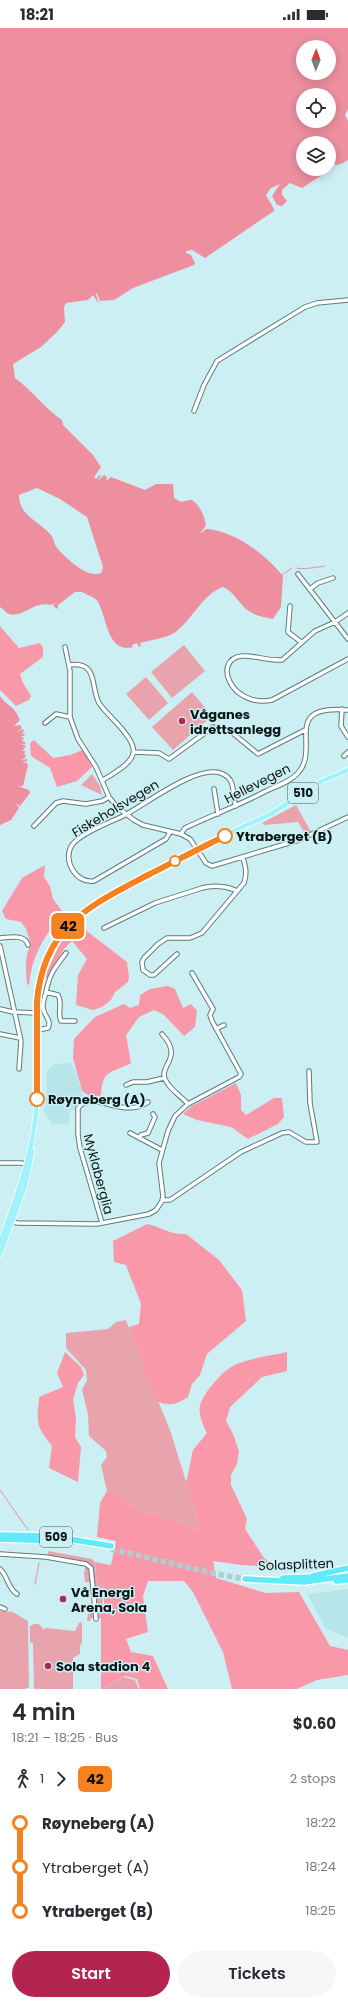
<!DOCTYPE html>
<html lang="en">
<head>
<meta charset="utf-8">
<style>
	:root { --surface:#fff; --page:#f7f7f7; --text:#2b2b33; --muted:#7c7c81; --accent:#b42450 }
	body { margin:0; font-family:Poppins,sans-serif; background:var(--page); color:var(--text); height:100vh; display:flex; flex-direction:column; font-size:15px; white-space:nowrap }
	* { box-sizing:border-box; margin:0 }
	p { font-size:13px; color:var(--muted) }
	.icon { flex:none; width:22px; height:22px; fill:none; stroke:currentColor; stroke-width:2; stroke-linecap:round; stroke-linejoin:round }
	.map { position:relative; height:1661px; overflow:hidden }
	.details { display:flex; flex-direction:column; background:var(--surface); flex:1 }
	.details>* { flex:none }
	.badge { padding:0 8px; border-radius:6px; font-size:14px; line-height:26px }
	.needle { width:26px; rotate:1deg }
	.tools { position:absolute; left:296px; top:12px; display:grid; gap:8px }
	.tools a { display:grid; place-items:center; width:40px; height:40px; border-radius:50%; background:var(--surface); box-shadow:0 2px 10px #0003; font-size:20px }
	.map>.badge { position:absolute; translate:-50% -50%; box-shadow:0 0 0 2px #fff }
	.legs { display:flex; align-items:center; gap:6px; height:44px; padding:0 12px; font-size:13px }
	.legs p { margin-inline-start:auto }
	.headline { display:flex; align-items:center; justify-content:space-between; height:68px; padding:0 12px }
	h1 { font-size:22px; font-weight:600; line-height:30px }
	.action { display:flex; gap:8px; margin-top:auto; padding:8px 12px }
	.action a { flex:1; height:46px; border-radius:24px; background:var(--accent); color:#fff; font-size:16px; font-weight:600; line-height:46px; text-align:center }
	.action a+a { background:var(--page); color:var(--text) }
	ul { padding:0 12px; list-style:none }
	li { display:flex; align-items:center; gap:14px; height:44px; font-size:15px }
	li i { display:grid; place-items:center; width:6px; height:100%; margin:0 5px; background:currentColor }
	li i::after { content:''; width:10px; height:10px; margin:-5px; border:3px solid; border-radius:50%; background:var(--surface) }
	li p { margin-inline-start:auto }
	li:first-child i { background:linear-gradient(#0000 50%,currentColor 0) }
	li:last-child i { background:linear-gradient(currentColor 50%,#0000 0) }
	.status { display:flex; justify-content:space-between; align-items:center; height:28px; padding:0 20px; background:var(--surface); direction:ltr }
	.status svg { height:11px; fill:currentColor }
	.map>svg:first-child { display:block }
	.built { fill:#b8e5ea }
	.green { fill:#e8a3ad }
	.forest { fill:#f898a9 }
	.water { fill:#ee8fa0; fill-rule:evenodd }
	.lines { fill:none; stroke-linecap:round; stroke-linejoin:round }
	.stream { stroke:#ee8fa0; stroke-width:1 }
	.highway-tunnel { stroke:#afced2; stroke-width:5.5; stroke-dasharray:5.5 3; stroke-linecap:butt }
	.minor-casing { stroke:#5c7c7f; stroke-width:5.5 }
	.major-casing { stroke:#fff; stroke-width:6 }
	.highway-casing { stroke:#fff; stroke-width:8 }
	.minor { stroke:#fff; stroke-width:3.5 }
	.major { stroke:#a0f3fc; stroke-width:4.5 }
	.highway { stroke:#60ebfa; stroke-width:5.5 }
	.line-1-casing { stroke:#fff; stroke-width:9 }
	.line-1 { stroke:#f58220; stroke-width:6 }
	.poi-dot { fill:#b42450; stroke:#cceff3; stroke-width:1.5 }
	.stop-1-dot { fill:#fff; stroke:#f58220; stroke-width:2 }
	.labels { text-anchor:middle; stroke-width:3; stroke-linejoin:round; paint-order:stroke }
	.shield { fill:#cceff3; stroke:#445759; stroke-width:1 }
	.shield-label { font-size:12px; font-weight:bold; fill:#091617 }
	.poi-label { font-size:13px; font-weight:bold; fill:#091617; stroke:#cceff3; text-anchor:start }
	.street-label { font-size:13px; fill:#091617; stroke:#cceff3 }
	.stop-label { font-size:13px; font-weight:bold; fill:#091617; stroke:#cceff3; text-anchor:start }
</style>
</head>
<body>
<div class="status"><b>18:21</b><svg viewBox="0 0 49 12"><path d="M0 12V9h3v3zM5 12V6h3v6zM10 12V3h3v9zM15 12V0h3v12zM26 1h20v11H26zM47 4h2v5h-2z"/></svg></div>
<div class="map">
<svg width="348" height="1661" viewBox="0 0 348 1661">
	<rect width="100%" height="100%" fill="#cceff3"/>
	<!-- built -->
	<path class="built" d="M70,1035L75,1043L83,1068L77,1074L76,1083L71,1082L68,1097L52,1096L44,1083L47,1064V1042L55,1036Z
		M348,1561V1610L326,1601L307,1566Z"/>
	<!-- green -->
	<path class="green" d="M184,617L205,643L172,670L151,644Z
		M146,649L168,675L149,692L126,666Z
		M192,664L212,688L173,722L152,699Z
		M92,746L100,758L102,767L81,757Z
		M296,777L311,804L306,807L298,794L264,797L262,795Z
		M126,1292L171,1405L198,1492V1502L170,1491L136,1481L118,1467L107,1463L101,1437L107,1429L106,1423L89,1408L88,1386L82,1362L87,1352L86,1342L66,1320V1305L108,1301L116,1294Z
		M48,1523L92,1531L95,1534L97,1553L104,1560L101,1590H91L90,1593H87L88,1585L95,1577L94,1554H85L84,1545L86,1535L48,1528Z
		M0,1583L13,1584L28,1593L29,1659L25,1661H0Z
		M82,1594V1615L80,1618V1626L73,1630V1661H34L33,1615H30V1598L34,1596H39L44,1602L45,1600L75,1603L79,1595Z
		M124,1649L135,1652L139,1661H101Z"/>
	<!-- forest -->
	<path class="forest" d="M0,598L19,620L40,615L43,620V629L20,646L23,655L31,668L29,672L16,678L0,662Z
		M34,712L53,730L70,727L83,722L92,739L77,753L57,759L50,740L31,728L30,715Z
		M45,837L44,849L50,858L53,871L66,888L60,900L51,901C38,918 31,936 29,957L27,956C26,942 24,929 31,916L26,901L21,894L6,891L2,883L22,850Z
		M79,894L88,904L127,934L129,949L128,954L115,964L111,972L102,979L93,982L76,977L78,947L87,931L72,913L64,921L47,950H44L63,909L71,900L79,898Z
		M168,958L175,961L183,980L191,976L197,983L195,999L184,1008L163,986L154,982L139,989L126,1007L131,1035C110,1046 103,1041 101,1067L93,1070L82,1063L73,1030L74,1011L95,989L124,976L130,980L139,977L140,967L150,961Z
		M236,1055L241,1067V1082L246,1087L274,1070H282L284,1089L278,1096L248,1111L231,1099L197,1092L183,1086L192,1078Z
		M147,1196C162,1199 170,1207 186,1206L219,1232L242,1262L246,1293L207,1326L200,1347L192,1356L188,1369C178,1376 168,1379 157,1373L129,1299L139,1296L141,1276L126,1237L114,1234L113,1213Z
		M65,1324L81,1339L84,1347L78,1355L73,1372L76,1390L75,1409L81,1419L78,1454L49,1440L52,1418C35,1396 37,1397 39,1369L63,1359L57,1345Z
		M287,1324V1343L262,1349L230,1379L226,1393L233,1406L239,1423L237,1436L231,1447V1457L247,1491L245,1501L264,1530L275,1539L241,1537L213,1533L216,1550L266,1565L299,1564L330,1618L348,1622V1647L317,1652L297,1661H232L223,1624L193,1564L184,1553H148L143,1568L148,1604L126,1611L131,1624L153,1628L168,1661H140L137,1651L125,1648L101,1661V1580L104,1576V1560L97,1553L95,1534L111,1537L116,1513L97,1509L100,1475L107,1463L118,1467L136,1481L170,1491L198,1502V1492L186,1455L193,1422L207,1405C203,1397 198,1386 200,1378C202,1367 222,1343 233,1338C249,1330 269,1328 287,1324Z"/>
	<!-- water -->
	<path class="water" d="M0,0H348V81L345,87L348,93V132C340,137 336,139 329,133V115H303V141H329V136L333,140L302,160L290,155L282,162V167L287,173L282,178L277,177L272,168L280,156L271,160L266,167L274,181V183L205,230L192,222L186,223V225L191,227L195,235L194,237L133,260L114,272L100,273L97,265L96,266L99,276L93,267L88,272L66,275L64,279L65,294L57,304L41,319L13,336L15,350C32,362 44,380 62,392L63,397L93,427L101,439L94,449L96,451L100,447L101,448L97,454L104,447L107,449L106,453L111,449L145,462L156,456H173L174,470L181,474C184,473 188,472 191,472C199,474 205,490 206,497L200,506L206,501C233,502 267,527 283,548L281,579L273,591C264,589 256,588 249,583C239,577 234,563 223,559C201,567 193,592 174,605C167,610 150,612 140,615L141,618L139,619L137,615L132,617L133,619C107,626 107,589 98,574C95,569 87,567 82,564H75L58,577V581L53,578L55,575L51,577C33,572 22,592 7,585C5,583 3,581 0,579ZM303,19H329V45H303ZM303,67H329V93H303ZM37,460L60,471L87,489L103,539L101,545C87,551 66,530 57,520C54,516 54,510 50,506C38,492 19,488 19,467Z
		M0,668C8,679 13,676 20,692L14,698L20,697L22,700L18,704L23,701L24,703L21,706L24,705L25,707L21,709L24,710L22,713L25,714V716L21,717H25L26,719L22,720H25L22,723H25L24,727L26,726L25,730L21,732L27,731V733L22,734L27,735L28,737L23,758H18L29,762L30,765L20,778L16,775L19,780L11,792L0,797Z"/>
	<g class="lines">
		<!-- stream -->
		<path class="stream" d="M296,540C300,542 320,539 325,538
			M282,547L292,540
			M0,1462L28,1502
			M35,1556L39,1535"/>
		<!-- highway-tunnel -->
		<path class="highway-tunnel" d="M111,1521L212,1545L245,1551"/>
		<defs>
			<path id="minor" d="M194,383L204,357L217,333L305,279L317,275L348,272
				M298,546L348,611
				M310,561L318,555L333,550
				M290,578L288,604L301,614
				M348,585L335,594L315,603L282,632C268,633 253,627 242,628C212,631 230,680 272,672L348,631
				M65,619L70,643V689L78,711L96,739L109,769L117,779L134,792L143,797L181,806L190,811L206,835L212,838L299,812L348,789
				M69,637C99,633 90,658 99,675C103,681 108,686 113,691C144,724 139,730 103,752
				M342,681L341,698L348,709
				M45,695L56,686L70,689
				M229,702L258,726L305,702
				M134,724L159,725L169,731L213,699
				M344,728L348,724
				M214,761L218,786
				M34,798L56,775L63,773L86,776L102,773L109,769
				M170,804L166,811L94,853C76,856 62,832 72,817C81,805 111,794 125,787C146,776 200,734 223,746C237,753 231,766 236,778
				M181,806L185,800C212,787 240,777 266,763C277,758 290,754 298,745C321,720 280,676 348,682
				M104,900L155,875L202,860C213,857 227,858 237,863
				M0,910C9,909 26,906 28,917
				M0,918L21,1013L19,1041
				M177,926L154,947H150L143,942L142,934L144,930L158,916L167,910H190L202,905L244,855C247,845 246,840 243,830
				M46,964L58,967C63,975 57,985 61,993H75
				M0,981L13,984L37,985
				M216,1001L224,997
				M38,1002L48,1000C52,992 44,988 43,980C42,975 45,969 46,964C50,945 54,941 66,925
				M0,1006L20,1010
				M162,1006C184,1030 159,1037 165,1051C169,1061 181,1068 188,1076
				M126,1057L133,1054H147L164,1050
				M130,1105L162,1122
				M139,1110L141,1107L148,1105L155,1089L153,1086
				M0,1135H22L27,1137
				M162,1172H170L241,1124L282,1105L289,1104L306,1114H317L310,1075L309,1043
				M11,1192L12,1194L18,1195L97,1196L149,1186L156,1182L162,1173L163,1168L159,1135L168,1103L175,1088L188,1076L239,1049L241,1046L212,993L210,987L213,981L192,945
				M102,1195L80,1120L78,1107V1080C94,1061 123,1092 148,1074
				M0,1526L46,1529L86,1536L91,1540L96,1591
				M0,1541C8,1548 8,1561 17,1566
				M0,1579L5,1581"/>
			<path id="major" d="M0,1215C14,1175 30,1135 35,1093C46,1012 12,928 95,875L238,801L271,786L322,753L348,742
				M0,1226L25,1158L32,1123"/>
			<path id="highway" d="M0,1507L51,1508L111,1518
				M0,1511L60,1513
				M313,1548L348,1540
				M283,1550L316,1549
				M245,1551L304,1554L348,1548
				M336,1553L348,1552"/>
		</defs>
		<!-- minor casing -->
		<use href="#minor" class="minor-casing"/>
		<!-- major casing -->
		<use href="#major" class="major-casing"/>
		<!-- highway casing -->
		<use href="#highway" class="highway-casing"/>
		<!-- minor -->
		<use href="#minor" class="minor"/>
		<!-- major -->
		<use href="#major" class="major"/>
		<!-- highway -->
		<use href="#highway" class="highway"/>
	</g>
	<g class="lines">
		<defs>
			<path id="line-1" d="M37,1071V974C43,900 87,879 146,848C172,835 198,821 225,808"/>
		</defs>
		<!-- line-1 casing -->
		<use href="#line-1" class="line-1-casing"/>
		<!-- line-1 -->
		<use href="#line-1" class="line-1"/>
	</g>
	<!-- markers -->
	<g class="poi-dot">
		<circle cx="182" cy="693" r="4"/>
		<circle cx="63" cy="1571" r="4"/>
		<circle cx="48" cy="1638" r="4"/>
	</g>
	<g class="stop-1-dot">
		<circle cx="225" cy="808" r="7"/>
		<circle cx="175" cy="833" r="5"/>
		<circle cx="37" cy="1071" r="7"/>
	</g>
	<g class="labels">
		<!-- shield labels -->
		<g class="shield">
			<rect x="288" y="755" width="30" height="20" rx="3"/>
			<rect x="40" y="1499" width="32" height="20" rx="3"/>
		</g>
		<g class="shield-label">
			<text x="303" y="769">510</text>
			<text x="56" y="1513">509</text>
		</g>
		<!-- poi labels -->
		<g class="poi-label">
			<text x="190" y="691">Våganes<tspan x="190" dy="15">idrettsanlegg</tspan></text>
			<text x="71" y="1569">Vå Energi<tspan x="71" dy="15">Arena, Sola</tspan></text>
			<text x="56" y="1643">Sola stadion 4</text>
		</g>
		<!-- street labels -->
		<g class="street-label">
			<text transform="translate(257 755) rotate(-27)" y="5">Hellevegen</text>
			<text transform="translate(115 780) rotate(-31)" y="5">Fiskeholsvegen</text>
			<text transform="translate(99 1146) rotate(75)" y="5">Myklaberglia</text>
			<text transform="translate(296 1536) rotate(-2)" y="5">Solasplitten</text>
		</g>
		<!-- stop labels -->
		<g class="stop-label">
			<text x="236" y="813">Ytraberget (B)</text>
			<text x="48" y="1076">Røyneberg (A)</text>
		</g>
	</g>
</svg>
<div class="tools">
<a><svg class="needle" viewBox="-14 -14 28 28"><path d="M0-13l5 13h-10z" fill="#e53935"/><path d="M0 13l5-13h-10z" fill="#7c7c81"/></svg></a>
<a><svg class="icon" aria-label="locate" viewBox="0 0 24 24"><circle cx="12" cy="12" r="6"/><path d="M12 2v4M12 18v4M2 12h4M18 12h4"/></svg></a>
<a><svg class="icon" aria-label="layers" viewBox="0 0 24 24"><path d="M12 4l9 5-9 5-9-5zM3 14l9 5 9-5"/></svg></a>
</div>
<b class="badge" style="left:68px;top:898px;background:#f58220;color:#111">42</b>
</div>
<section class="details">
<div class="headline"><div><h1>4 min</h1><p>18:21 – 18:25 · Bus</p></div><b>$0.60</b></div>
<div class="legs"><svg class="icon" aria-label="walk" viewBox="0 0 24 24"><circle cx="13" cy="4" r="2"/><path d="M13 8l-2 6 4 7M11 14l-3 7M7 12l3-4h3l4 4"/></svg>1<svg class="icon" aria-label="forward" viewBox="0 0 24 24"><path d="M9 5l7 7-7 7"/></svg><b class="badge" style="background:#f58220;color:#111">42</b><p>2 stops</p></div>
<ul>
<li><i style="color:#f58220"></i><b>Røyneberg (A)</b><p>18:22</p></li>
<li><i style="color:#f58220"></i><span>Ytraberget (A)</span><p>18:24</p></li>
<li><i style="color:#f58220"></i><b>Ytraberget (B)</b><p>18:25</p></li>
</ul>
<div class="action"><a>Start</a><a>Tickets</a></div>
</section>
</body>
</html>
